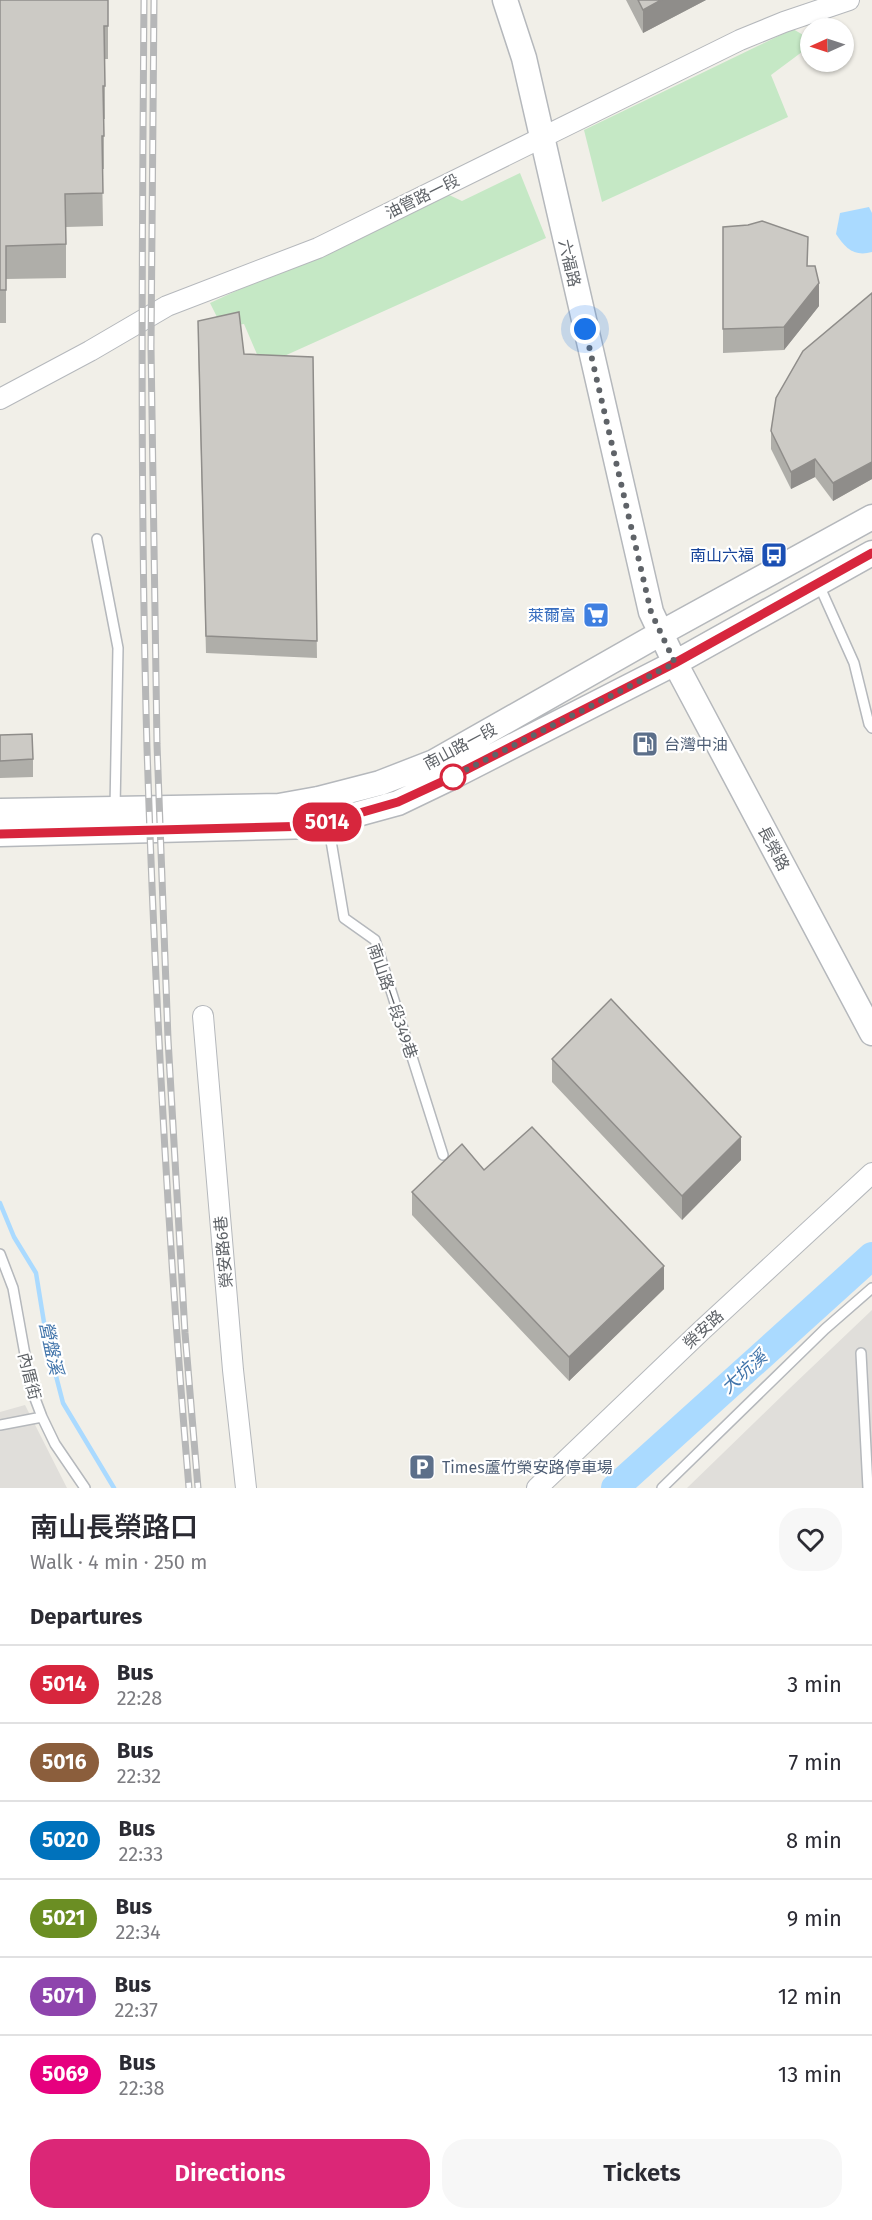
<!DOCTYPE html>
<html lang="en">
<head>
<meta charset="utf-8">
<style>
	:root { --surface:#fff; --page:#f7f7f7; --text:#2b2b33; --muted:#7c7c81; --line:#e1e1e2; --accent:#db2777 }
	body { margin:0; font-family:"Fira Sans","Noto Sans TC",sans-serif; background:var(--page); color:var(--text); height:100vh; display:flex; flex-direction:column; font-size:22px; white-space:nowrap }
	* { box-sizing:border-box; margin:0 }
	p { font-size:20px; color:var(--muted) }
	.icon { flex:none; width:33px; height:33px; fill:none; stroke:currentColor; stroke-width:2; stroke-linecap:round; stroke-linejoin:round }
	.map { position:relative; height:1488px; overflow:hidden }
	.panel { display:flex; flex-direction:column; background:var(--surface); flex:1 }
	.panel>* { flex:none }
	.badge { padding:0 12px; border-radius:20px; font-size:21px; line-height:39px }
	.needle { width:39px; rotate:267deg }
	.buttons { position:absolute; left:800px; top:18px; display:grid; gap:12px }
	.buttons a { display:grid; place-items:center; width:54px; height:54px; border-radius:50%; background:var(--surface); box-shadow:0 2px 4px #0004; font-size:30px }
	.you { position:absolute; width:30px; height:30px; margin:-15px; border:4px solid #fff; border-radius:50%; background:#1a73e8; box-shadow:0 0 0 9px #1a73e833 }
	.map>.badge { position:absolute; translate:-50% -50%; box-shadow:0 0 0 3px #fff }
	h2 { padding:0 30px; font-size:22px; line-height:54px }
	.round { display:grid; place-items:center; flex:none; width:63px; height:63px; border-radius:24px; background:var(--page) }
	.headline { display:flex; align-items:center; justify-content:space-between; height:102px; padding:0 30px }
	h1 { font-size:28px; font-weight:600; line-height:45px }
	.cta { display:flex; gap:12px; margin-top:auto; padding:12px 30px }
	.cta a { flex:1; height:69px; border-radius:24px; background:var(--accent); color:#fff; font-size:24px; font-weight:600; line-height:69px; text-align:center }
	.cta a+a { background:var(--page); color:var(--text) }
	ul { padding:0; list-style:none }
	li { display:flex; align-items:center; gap:18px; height:78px; padding:0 30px; border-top:2px solid var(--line) }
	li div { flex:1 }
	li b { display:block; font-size:22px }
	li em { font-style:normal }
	li .badge { min-width:66px; font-weight:700; text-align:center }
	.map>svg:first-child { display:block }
	.industrial { fill:#e0deda }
	.green { fill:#c5e8c5 }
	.water { fill:#aadaff }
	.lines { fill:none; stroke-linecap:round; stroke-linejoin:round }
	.stream { stroke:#aadaff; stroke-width:4.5 }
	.river { stroke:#aadaff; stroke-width:28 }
	.service-casing { stroke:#b5b8bc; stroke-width:12 }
	.minor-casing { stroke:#b5b8bc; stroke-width:22 }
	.tertiary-casing { stroke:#b5b8bc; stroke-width:27 }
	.service { stroke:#fff; stroke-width:9 }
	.minor { stroke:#fff; stroke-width:20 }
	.tertiary { stroke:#fff; stroke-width:24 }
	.rail-casing { stroke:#b6b7b8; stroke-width:7 }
	.rail { stroke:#fff; stroke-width:4.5; stroke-dasharray:14; stroke-linecap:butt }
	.wall { fill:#afaea9 }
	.shaded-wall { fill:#8f8d8a }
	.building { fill:#cccac5; stroke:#8f8d8a; stroke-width:1.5 }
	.line-casing { stroke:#fff; stroke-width:14 }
	.line { stroke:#d7263d; stroke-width:9 }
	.walk { stroke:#5f6368; stroke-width:6; stroke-dasharray:0 10.8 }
	.stop-dot { fill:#fff; stroke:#d7263d; stroke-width:3 }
	.labels { text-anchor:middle; stroke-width:4.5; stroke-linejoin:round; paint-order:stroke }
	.street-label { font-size:16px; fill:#5f6368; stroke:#fff }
	.transit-label { font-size:16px; fill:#164399; stroke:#fff; text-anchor:end }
	.shop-label { font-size:16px; fill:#366cbe; stroke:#fff; text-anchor:end }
	.service-label { font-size:16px; fill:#4e5e75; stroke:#fff; text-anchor:start }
	.water-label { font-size:18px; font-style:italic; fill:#4174aa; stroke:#fff }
</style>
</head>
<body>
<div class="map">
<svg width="872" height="1488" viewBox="0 0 872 1488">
	<rect width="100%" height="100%" fill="#f1efe8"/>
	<!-- industrial -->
	<path class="industrial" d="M872,1310V1488H687L789,1389Z
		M25,1405L67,1488H0V1412Z"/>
	<!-- green -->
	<path class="green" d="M793,29L810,39V46L771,75L788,117L602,202L584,130Z
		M520,173L546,238L262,366L244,324L222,327L210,303L447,194L462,201Z"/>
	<!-- water -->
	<path class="water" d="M869,207L872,213V252C854,257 845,248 836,234L840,213Z"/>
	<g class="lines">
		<!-- stream -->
		<path class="stream" d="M0,1203L14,1237L36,1273L47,1341L63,1403L114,1488"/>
		<!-- river -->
		<path class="river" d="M615,1488L872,1256"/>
		<defs>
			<path id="service" d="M97,539L118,648L115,808
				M819,585L854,663L869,724L872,728
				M328,823L344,918L375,940L443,1155
				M0,1254L13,1288L31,1388L42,1417L55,1444L85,1488
				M861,1353L868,1488
				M0,1425L42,1417
				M662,1488L825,1329L872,1288"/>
			<path id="minor" d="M0,399L90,351L167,306L318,248L740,40L784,22L849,0
				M203,1016L233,1370L246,1488
				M537,1488L700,1332L872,1173"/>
			<path id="tertiary" d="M505,0L524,58L651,612L675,663L872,1033
				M0,811L279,806L318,799L380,783L434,762L661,633L872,517
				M0,834L314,826L398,803L450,778L675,663L872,553"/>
		</defs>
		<!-- service casing -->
		<use href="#service" class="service-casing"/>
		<!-- minor casing -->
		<use href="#minor" class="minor-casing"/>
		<!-- tertiary casing -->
		<use href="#tertiary" class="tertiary-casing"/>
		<!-- service -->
		<use href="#service" class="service"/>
		<!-- minor -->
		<use href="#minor" class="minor"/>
		<!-- tertiary -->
		<use href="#tertiary" class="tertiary"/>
		<defs>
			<path id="rail" d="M144,0C142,249 140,499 147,748C155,995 168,1242 189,1488
				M154,0L151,347L157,744L168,1039L185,1333L198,1488"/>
		</defs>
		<!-- rail casing -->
		<use href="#rail" class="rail-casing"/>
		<!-- rail -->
		<use href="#rail" class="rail"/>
	</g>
	<!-- wall -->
	<path class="wall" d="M0,0L108,26V59H105V119H104V169H102L103,226L66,227V278L6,279V323H0Z
		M626,0H706L643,33Z
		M723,227L808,266L819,306L784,350L723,353Z
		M872,293V479L833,501L815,477L791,489L771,449V431Z
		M198,339L244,354L313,357L317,658L206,653Z
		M0,735L33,759V777L0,778Z
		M552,1059L741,1160L682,1220L552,1082Z
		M484,1170L664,1289L569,1381L412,1215V1192Z"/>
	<!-- shaded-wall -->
	<path class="shaded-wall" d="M661,0H706L643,33V10Z
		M819,283V306L784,350V327Z
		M815,459V477L791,489V472Z
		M872,462V479L833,501V483Z
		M741,1137V1160L682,1220V1196Z
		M664,1266V1289L569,1381V1357Z"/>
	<!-- building -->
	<path class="building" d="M0,0H108V26H104L105,86H103L104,136H102L103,193L65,194L66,244L6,246V290H0Z
		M638,0H661L643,10Z
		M762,221L808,237L807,266H815L819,283L784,327L723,329V227L748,225Z
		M872,293V462L833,483L815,459L791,472L771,431L776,398L803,351Z
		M239,312L244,354L313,357L317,641L206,636L198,321Z
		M32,734L33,759L0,761V735Z
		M611,999L741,1137L682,1196L552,1059Z
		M532,1127L664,1266L569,1357L412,1192L462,1144L484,1170Z"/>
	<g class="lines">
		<defs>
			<path id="line" d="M0,834L314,826L398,802L450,778L675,663L872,553"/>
		</defs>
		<!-- line casing -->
		<use href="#line" class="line-casing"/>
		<!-- line -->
		<use href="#line" class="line"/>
		<!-- walk -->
		<path class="walk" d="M453,777L450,778L675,663L651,612L585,329"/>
	</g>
	<!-- icons -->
	<defs>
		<symbol id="bus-square" viewBox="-11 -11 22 22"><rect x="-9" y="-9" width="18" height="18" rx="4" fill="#1a4fb4" stroke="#fff"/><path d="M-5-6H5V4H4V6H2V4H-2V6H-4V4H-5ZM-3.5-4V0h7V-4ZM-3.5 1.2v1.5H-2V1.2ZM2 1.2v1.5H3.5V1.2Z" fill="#fff"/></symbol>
		<symbol id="supermarket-square" viewBox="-11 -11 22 22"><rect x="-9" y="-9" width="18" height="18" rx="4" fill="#3f7fe0" stroke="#fff"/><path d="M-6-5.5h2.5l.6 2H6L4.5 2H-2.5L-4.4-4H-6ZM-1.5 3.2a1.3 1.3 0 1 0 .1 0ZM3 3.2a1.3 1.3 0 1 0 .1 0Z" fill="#fff"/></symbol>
		<symbol id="fuel-square" viewBox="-11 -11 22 22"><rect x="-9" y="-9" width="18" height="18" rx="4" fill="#5c6f8a" stroke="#fff"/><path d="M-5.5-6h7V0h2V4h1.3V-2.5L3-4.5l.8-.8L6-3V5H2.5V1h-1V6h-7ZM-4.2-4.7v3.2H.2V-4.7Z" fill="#fff"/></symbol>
		<symbol id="parking-square" viewBox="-11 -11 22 22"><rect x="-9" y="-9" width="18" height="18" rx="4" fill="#5c6f8a" stroke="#fff"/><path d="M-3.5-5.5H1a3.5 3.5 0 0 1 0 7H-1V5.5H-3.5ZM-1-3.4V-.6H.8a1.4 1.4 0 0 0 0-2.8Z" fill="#fff"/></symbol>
	</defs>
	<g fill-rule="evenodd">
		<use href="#bus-square" x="759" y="540" width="30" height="30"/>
		<use href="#supermarket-square" x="581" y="600" width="30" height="30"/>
		<use href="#fuel-square" x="630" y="729" width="30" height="30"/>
		<use href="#parking-square" x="407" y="1452" width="30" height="30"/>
	</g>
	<!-- markers -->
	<circle class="stop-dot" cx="453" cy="777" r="12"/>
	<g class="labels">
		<!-- street labels -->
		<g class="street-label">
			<text transform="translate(422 196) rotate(-26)" y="6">油管路一段</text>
			<text transform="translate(570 263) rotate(77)" y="6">六福路</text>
			<text transform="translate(460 746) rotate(-28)" y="6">南山路一段</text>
			<text transform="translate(774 848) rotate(62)" y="6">長榮路</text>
			<text transform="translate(393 1001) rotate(71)" y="6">南山路一段349巷</text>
			<text transform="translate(223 1252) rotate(-95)" y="6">榮安路6巷</text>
			<text transform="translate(703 1329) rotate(-43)" y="6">榮安路</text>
			<text transform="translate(30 1376) rotate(76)" y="6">內厝街</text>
		</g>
		<!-- transit labels -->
		<g class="transit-label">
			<text x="754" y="561">南山六福</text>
		</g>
		<!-- shop labels -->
		<g class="shop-label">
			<text x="576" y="621">萊爾富</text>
		</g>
		<!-- service labels -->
		<g class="service-label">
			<text x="664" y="750">台灣中油</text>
			<text x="442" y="1473">Times蘆竹榮安路停車場</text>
		</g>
		<!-- water labels -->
		<g class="water-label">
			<text transform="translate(51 1348) rotate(78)" y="6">營盤溪</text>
			<text transform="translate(744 1372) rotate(-42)" y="6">大坑溪</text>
		</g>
	</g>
</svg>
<div class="buttons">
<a><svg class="needle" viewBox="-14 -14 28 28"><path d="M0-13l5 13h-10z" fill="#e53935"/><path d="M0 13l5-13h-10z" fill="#7c7c81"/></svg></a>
</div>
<div class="you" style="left:585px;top:329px"></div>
<b class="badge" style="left:327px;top:822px;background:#d7263d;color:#fff">5014</b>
</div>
<section class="panel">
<div class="headline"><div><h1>南山長榮路口</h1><p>Walk · 4 min · 250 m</p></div><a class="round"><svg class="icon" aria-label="heart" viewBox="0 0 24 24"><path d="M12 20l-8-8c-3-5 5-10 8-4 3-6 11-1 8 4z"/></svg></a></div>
<h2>Departures</h2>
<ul>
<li><span class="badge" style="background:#d7263d;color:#fff">5014</span><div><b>Bus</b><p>22:28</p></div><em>3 min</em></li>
<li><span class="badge" style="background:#8b5e3c;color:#fff">5016</span><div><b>Bus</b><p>22:32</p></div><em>7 min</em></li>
<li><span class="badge" style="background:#0072bc;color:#fff">5020</span><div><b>Bus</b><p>22:33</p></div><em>8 min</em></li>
<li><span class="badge" style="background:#6b8e23;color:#fff">5021</span><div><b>Bus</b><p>22:34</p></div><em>9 min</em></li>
<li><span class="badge" style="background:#8e44ad;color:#fff">5071</span><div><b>Bus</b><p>22:37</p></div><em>12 min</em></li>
<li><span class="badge" style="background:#e6007e;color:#fff">5069</span><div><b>Bus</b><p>22:38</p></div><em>13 min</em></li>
</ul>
<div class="cta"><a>Directions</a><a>Tickets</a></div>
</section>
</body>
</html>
